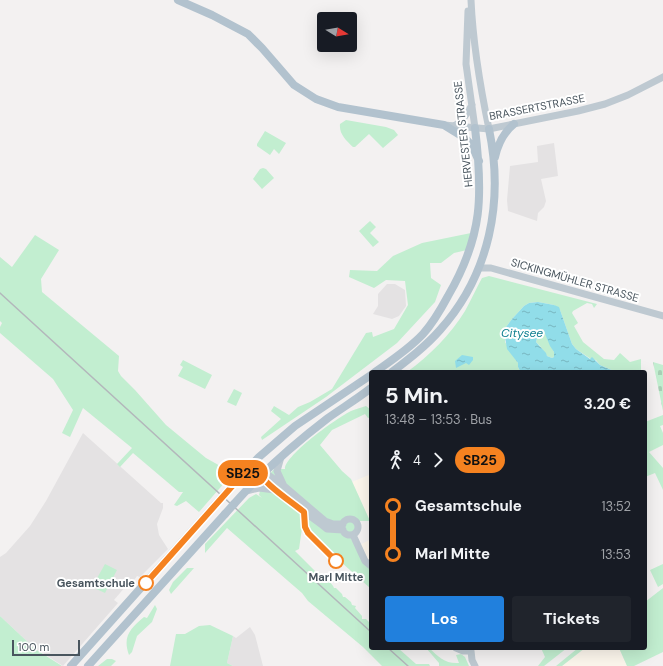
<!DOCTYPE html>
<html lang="de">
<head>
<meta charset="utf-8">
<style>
	:root { --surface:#171b24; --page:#20242c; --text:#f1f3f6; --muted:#9ea1a6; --accent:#2180dd }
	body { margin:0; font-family:"DM Sans",sans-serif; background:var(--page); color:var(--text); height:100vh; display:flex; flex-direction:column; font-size:15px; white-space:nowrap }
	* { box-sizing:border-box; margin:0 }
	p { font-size:13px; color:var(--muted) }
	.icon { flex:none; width:22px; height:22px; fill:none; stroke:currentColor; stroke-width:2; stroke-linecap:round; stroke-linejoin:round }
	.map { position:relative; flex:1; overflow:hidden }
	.drawer { position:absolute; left:369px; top:370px; width:278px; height:280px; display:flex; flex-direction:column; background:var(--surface); border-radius:4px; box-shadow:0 4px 16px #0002 }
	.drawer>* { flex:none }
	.badge { padding:0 8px; border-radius:13px; font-size:14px; line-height:26px }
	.needle { width:26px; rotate:101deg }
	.tools { position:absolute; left:317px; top:12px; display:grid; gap:8px }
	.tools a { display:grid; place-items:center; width:40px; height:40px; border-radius:4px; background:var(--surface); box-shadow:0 4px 16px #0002; font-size:20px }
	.scale { position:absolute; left:12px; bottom:10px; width:68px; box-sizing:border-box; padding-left:4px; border:2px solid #49555e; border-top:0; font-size:11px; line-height:14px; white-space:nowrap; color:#49555e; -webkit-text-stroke:3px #fff; paint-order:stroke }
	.map>.badge { position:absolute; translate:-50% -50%; box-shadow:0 0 0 2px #fff }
	.legs { display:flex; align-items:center; gap:6px; height:44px; padding:0 16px; font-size:13px }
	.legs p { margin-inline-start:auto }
	.headline { display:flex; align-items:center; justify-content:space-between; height:68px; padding:0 16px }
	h1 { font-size:22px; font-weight:700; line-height:30px }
	.button { display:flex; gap:8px; margin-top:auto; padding:8px 16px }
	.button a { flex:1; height:46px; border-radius:4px; background:var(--accent); color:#fff; font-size:16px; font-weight:700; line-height:46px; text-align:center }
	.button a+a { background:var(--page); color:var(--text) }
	ul { padding:0 16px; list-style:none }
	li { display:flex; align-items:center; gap:14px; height:48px; font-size:15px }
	li i { display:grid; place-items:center; width:6px; height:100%; margin:0 5px; background:currentColor }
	li i::after { content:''; width:10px; height:10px; margin:-5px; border:3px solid; border-radius:50%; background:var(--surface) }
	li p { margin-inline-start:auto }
	li:first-child i { background:linear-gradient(#0000 50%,currentColor 0) }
	li:last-child i { background:linear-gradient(currentColor 50%,#0000 0) }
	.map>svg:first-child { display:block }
	.commercial { fill:#fcf6ec }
	.education { fill:#e4e2e3 }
	.green { fill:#c2eed0 }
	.cemetery { fill:url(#cemetery-stones) }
	.water { fill:url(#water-ripples); fill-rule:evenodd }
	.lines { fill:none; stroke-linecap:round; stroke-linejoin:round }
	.secondary { stroke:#bec9d1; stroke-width:7 }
	.primary { stroke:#b2c2ce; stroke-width:8 }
	.rail { stroke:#b3b7bb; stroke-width:1.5 }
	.primary-bridge { stroke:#b2c2ce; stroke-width:8 }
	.line-1-casing { stroke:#fff; stroke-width:9 }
	.line-1 { stroke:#f58220; stroke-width:6 }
	.stop-1-dot { fill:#fff; stroke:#f58220; stroke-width:2 }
	.labels { text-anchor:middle; stroke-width:4; stroke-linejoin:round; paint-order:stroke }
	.street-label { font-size:11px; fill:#49555e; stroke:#fff }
	.stop-label { font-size:11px; font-weight:bold; fill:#49555e; stroke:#fff }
	.water-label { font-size:12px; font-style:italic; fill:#128091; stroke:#fff }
</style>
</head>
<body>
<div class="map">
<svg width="663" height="666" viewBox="0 0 663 666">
	<defs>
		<pattern id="cemetery-stones" width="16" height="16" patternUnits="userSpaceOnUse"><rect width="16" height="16" fill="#c2eed0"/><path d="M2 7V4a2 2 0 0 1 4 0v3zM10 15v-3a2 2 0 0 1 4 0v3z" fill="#a8ceb5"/></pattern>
		<pattern id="water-ripples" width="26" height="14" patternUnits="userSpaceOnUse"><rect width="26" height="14" fill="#91dde9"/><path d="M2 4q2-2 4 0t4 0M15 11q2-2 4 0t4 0" fill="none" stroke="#78b6c0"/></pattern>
	</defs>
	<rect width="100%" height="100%" fill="#f3f1f1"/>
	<!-- commercial -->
	<path class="commercial" d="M371,474V520L370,521L352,482Z
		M371,539V564L367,560L360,545Z
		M585,648H619L627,666H562Z"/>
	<!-- education -->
	<path class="education" d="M554,143L558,176L541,179L546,201L544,207L538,213L537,221L508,211L507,200L510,166L538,162L537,146Z
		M387,284H395L405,290L406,306L399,316L392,319L373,314L378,306V294Z
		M83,433L161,503H163V508L157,524L159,535L168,549L140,577L137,576L130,586H126L114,600L118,603L63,666L32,646L0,616V557L6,553L30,526L46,501Z
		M250,627L255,635L263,666H233L227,663L233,636L236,638Z"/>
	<!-- green -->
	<path class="green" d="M346,120L386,127L394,130L398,135L383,148L369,134L355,147H353C346,140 339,134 340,124Z
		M265,131L286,143L279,154L274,149L270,155L257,146V144Z
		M263,168L266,169L274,178L262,189L253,179L260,169Z
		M370,221L376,227L370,233L379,242L373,247L359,231Z
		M471,233L467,250L454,253L441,263H430L431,278L441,285L435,302L397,343L326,397L262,440L261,437L281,419L271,411L274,406L289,415L298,407L310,402L332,389L366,333L372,332L373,337L394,329L408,305L405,281L386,280L374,288L349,277L350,270L377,271L393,256L422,243Z
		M35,235L59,250L41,279L42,292L119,356L118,371L121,376L135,390L166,425L206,458L231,472L225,478L226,481L199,512L186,501L177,506L174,505L183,492H179L133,453L120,467L117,464L132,448L83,408L70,437L62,433L73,410L53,379L0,333V327L2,323L0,321V257L12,267Z
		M489,276L597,304L594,308L592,304L587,303L573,311L572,313L578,323L574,326L583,342L604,359L614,360L620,353L630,362L641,359V372H616L600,365L596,360L591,359L576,349L572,344L560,310L554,305L538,302L529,303L524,306L512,319L506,327L505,342L518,363V367L520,371L523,372H407C429,356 451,334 465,311C471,300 476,289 482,278Z
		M543,329L554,352V357L552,358L547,356L540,346L536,342L538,335Z
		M183,360L212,375L205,389L178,376L183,367L180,365Z
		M234,389L242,393L236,406L227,402Z
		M366,406L371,410V417L368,418L365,414L332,430L320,445L342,471L351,479L370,521H360L351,539L368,567L371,570V589L310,534L307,529L302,528L299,549L295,551L316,572H319L324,577L325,579C329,582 332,583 334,588H336L342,594L343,597H345L351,602L352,605L356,606L355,608L362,616V619H366L369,622V625H371V648H398L416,664H429L430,666H382L363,647L308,601L302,593L227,528L205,553V544L249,498L256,494L262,498L259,495C261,485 267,477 274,469H285C284,456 338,417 351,411C355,409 361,408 366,406Z
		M663,415V425L660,426L663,433V445L649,452L663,468V490L655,473L645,477V422Z
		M105,564L117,570L105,593L92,587Z
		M663,564V584L658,587L650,570Z
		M187,568H194L171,594L169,590L173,582Z
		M663,588V652L634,666H627L619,648H645V602Z
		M155,605L157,609L152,622L137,636L132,652L129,655C122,636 131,628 144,617L147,618Z
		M0,616L32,646L26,656L32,647L62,666H0Z
		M210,625L233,636L227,663L233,666H170L176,634H185L199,626Z
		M426,648H429C439,657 445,664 459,663L456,655L461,654L465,657L469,666H439V663Z
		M541,648H567L544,666H538L545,657Z
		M578,648H585L562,666H556Z
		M107,659H112L116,661L111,666H98Z"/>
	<!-- cemetery -->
	<path class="cemetery" d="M653,362L663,365V411Z"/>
	<!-- water -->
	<path class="water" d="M538,302L554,305L559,307L572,344L576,349L590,359L592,357L600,365L616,372L520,371L518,367V363L507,349L505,337L506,327L512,319L524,306L529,303ZM543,329L550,346L554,352V357L552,358L547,356L546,353L536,342L538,335Z
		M462,355L473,357V360L469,365L466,363L456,368L455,361Z"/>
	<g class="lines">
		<!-- secondary -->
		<path class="secondary" d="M471,0C473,44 480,86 489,129
			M468,11L466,64L475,128
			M444,125L489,129L578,111L605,104L628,95L663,77
			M454,126L462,121L472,105
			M480,268H491L663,316
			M281,457L277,471L283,484
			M252,464L260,476L276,491L322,525L327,529L343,530
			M260,469L284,486L325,521L333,524H343
			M246,491L259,488L275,490
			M342 527a8 8 0 1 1 16 0a8 8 0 1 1-16 0Z
			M353,535L365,561L371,566
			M456,648L463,651H471L472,660L475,666"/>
		<!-- primary -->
		<path class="primary" d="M178,0L212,15L248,34L262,48L294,85L316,99L338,107L444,125L465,138L472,146L479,161
			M495,157C498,144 504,132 514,124
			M375,372C392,360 409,349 423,334C433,323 441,309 448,296C483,236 483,195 475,128
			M392,372C409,359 426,346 440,330C490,274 504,201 489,129
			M224,495L259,457L295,426L371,375
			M234,504C262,472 294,444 328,418C342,408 357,399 371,388
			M71,666L215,505
			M88,666L225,514"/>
		<!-- rail -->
		<path class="rail" d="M0,293L371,632
			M388,648L408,666"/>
		<!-- primary-bridge -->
		<path class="primary-bridge" d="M215,505L224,495
			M225,514L234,504"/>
	</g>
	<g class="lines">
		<defs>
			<path id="line-1" d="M146,583L252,464C265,485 285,497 304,512L305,527L308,533L336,561"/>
		</defs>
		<!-- line-1 casing -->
		<use href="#line-1" class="line-1-casing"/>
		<!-- line-1 -->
		<use href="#line-1" class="line-1"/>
	</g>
	<!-- markers -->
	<g class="stop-1-dot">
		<circle cx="336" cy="561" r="7"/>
		<circle cx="146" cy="583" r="7"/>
	</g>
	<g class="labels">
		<!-- street labels -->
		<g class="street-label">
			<text transform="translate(537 107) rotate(-11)" y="4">BRASSERTSTRASSE</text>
			<text transform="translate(463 134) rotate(-96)" y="4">HERVESTER STRASSE</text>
			<text transform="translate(575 280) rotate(16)" y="4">SICKINGMÜHLER STRASSE</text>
		</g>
		<!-- stop labels -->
		<g class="stop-label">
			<text x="336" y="581">Marl Mitte</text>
			<text x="135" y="587" text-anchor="end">Gesamtschule</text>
		</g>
		<!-- water labels -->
		<g class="water-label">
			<text x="522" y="337">Citysee</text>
		</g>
	</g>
</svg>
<div class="tools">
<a><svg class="needle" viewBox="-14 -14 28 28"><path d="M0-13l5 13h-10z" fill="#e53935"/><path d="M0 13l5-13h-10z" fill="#9ea1a6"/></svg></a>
</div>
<div class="scale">100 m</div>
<b class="badge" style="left:243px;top:473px;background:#f58220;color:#111">SB25</b>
<section class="drawer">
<div class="headline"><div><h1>5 Min.</h1><p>13:48 – 13:53 · Bus</p></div><b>3.20 €</b></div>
<div class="legs"><svg class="icon" aria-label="walk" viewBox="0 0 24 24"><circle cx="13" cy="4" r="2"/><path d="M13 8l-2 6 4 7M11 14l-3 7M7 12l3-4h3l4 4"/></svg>4<svg class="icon" aria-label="forward" viewBox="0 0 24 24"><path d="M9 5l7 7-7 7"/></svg><b class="badge" style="background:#f58220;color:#111">SB25</b></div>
<ul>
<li><i style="color:#f58220"></i><b>Gesamtschule</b><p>13:52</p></li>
<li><i style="color:#f58220"></i><b>Marl Mitte</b><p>13:53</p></li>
</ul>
<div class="button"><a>Los</a><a>Tickets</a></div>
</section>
</div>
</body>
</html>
